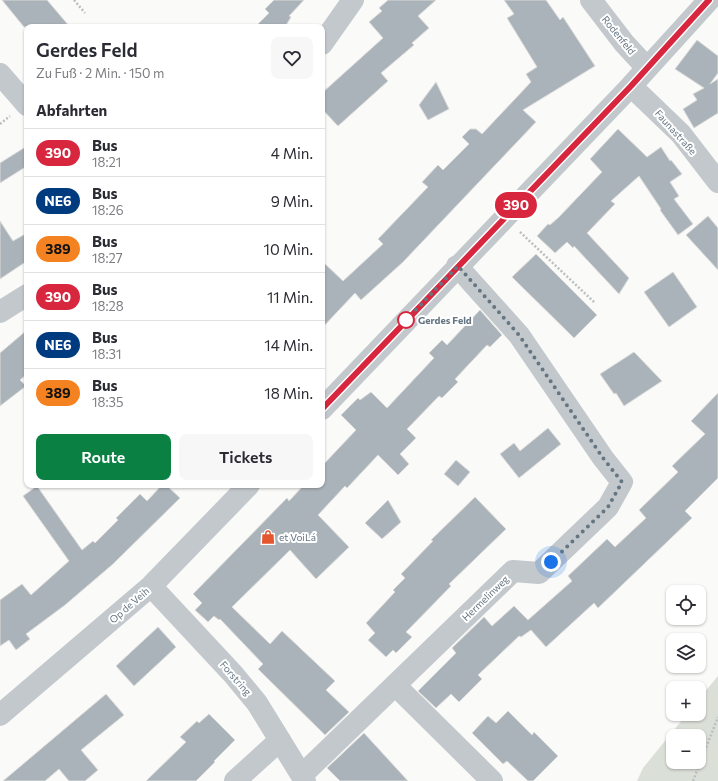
<!DOCTYPE html>
<html lang="de">
<head>
<meta charset="utf-8">
<style>
	:root { --surface:#fff; --page:#f7f7f7; --text:#2b2b33; --muted:#7c7c81; --line:#e1e1e2; --accent:#0b8043 }
	body { margin:0; font-family:Commissioner,sans-serif; background:var(--page); color:var(--text); height:100vh; display:flex; flex-direction:column; font-size:15px; white-space:nowrap }
	* { box-sizing:border-box; margin:0 }
	p { font-size:13px; color:var(--muted) }
	.icon { flex:none; width:22px; height:22px; fill:none; stroke:currentColor; stroke-width:2; stroke-linecap:round; stroke-linejoin:round }
	.map { position:relative; flex:1; overflow:hidden }
	.drawer { position:absolute; left:24px; top:24px; width:301px; height:464px; display:flex; flex-direction:column; background:var(--surface); border-radius:8px; box-shadow:0 1px 3px #0004 }
	.drawer>* { flex:none }
	.badge { padding:0 8px; border-radius:13px; font-size:14px; line-height:26px }
	.controls { position:absolute; left:666px; top:585px; display:grid; gap:8px }
	.controls a { display:grid; place-items:center; width:40px; height:40px; border-radius:8px; background:var(--surface); box-shadow:0 1px 3px #0004; font-size:20px }
	.you { position:absolute; width:20px; height:20px; margin:-10px; border:3px solid #fff; border-radius:50%; background:#1a73e8; box-shadow:0 0 0 6px #1a73e833 }
	.map>.badge { position:absolute; translate:-50% -50%; box-shadow:0 0 0 2px #fff }
	h2 { padding:0 12px; font-size:15px; line-height:36px }
	.round { display:grid; place-items:center; flex:none; width:42px; height:42px; border-radius:8px; background:var(--page) }
	.summary { display:flex; align-items:center; justify-content:space-between; height:68px; padding:0 12px }
	h1 { font-size:19px; font-weight:600; line-height:30px }
	.button { display:flex; gap:8px; margin-top:auto; padding:8px 12px }
	.button a { flex:1; height:46px; border-radius:8px; background:var(--accent); color:#fff; font-size:16px; font-weight:600; line-height:46px; text-align:center }
	.button a+a { background:var(--page); color:var(--text) }
	ul { padding:0; list-style:none }
	li { display:flex; align-items:center; gap:12px; height:48px; padding:0 12px; border-top:1px solid var(--line) }
	li div { flex:1 }
	li b { display:block; font-size:15px }
	li em { font-style:normal }
	li .badge { min-width:44px; font-weight:700; text-align:center }
	.map>svg:first-child { display:block }
	.green { fill:#dadfd7; fill-rule:evenodd }
	.building { fill:#aab3b9; stroke:#dcdcda }
	.lines { fill:none; stroke-linecap:round; stroke-linejoin:round }
	.path { stroke:#bbbfc2; stroke-width:2.5; stroke-dasharray:2 2; stroke-linecap:butt }
	.minor { stroke:#c3c8cc; stroke-width:22 }
	.line-casing { stroke:#fff; stroke-width:9 }
	.line { stroke:#d7263d; stroke-width:6 }
	.walk { stroke:#657683; stroke-width:4; stroke-dasharray:0 7.2 }
	.stop-dot { fill:#fff; stroke:#d7263d; stroke-width:2 }
	.labels { text-anchor:middle; stroke-width:4; stroke-linejoin:round; paint-order:stroke }
	.street-label { font-size:10px; fill:#657683; stroke:#fff }
	.stop-label { font-size:10px; font-weight:bold; fill:#657683; stroke:#fff; text-anchor:start }
	.poi-label { font-size:10px; fill:#657683; stroke:#fff; text-anchor:start }
</style>
</head>
<body>
<div class="map">
<svg width="718" height="781" viewBox="0 0 718 781">
	<rect width="100%" height="100%" fill="#fafaf8"/>
	<!-- green -->
	<path class="green" d="M718,676V781H637L643,768L687,714H699V699ZM673,736H699V762H673Z"/>
	<!-- building -->
	<path class="building" d="M2,0H47L70,27H24Z
		M274,0H304L289,16L291,17L285,27H255L269,13L265,9Z
		M388,0H436L418,16L429,28L412,43L414,45L381,73L388,81L338,126L322,109V93L383,38L369,22L382,11L379,8Z
		M504,0H546L560,20L563,17L595,66L523,110L536,122L403,262L361,300L355,293L322,328V261L343,281L383,244L378,239L428,187L422,182L438,165L443,170L469,144L462,137L470,129H476L482,134L531,82L526,74L537,67L507,18L514,14Z
		M697,40L718,56V73L710,84L718,79V113L694,128L683,109L697,100L693,94L704,88L675,69Z
		M436,82L449,109L428,120L419,105Z
		M618,129L647,157L661,147L670,161L671,160L682,174L670,182L679,196L674,199L693,224L678,235L660,210L661,209L639,176L611,201L615,204L587,233L629,278L619,294L574,246L573,248L567,242L555,253L537,236L548,224L550,225L559,217L602,172L590,159Z
		M27,146V166L0,183V163Z
		M708,216L718,228V270L686,235Z
		M0,221L13,241L27,233V261L0,279Z
		M536,254L597,315L574,338L512,277Z
		M673,272L697,307L669,327L644,292Z
		M480,310L502,335L490,347L487,345L455,379L458,382L442,398L439,396L407,429L416,438L400,454L409,464L398,475L378,455L347,488L345,486L318,515L349,547L316,579L290,550L232,607L270,644L282,631L335,681L326,690L349,712L325,735L258,669L263,664L220,619L219,620L214,616L208,622L195,610L202,603L193,594L287,498L289,501L304,485H322V466L356,430L341,415L358,398L360,400L371,392L387,408L434,358L429,353L442,340L447,345Z
		M27,330V374L20,380L26,386L0,406V353Z
		M634,352L662,381L624,406L616,393L614,394L600,374Z
		M718,393V478L685,511L692,518L598,608L594,603L546,647L531,630L521,637L519,636L478,675L482,679L459,702L451,694L436,708L418,691L456,653L452,648L484,617L492,626L514,606L528,620L572,581L568,576L607,539L615,547L646,518L639,510L678,472L672,466L705,434L691,421Z
		M548,428L561,444L519,478L500,454L514,443L520,451Z
		M456,460L470,472L458,486L444,474Z
		M162,485H166L180,498L113,564L65,605L26,634L30,639L16,650L9,640L0,646V600L22,584L31,595L69,561L23,496L37,486L82,550L93,541L95,543L118,520L116,518L140,494L147,501Z
		M475,497L506,529L449,584L451,586L406,632L412,637L396,653L393,650L386,657L368,640L375,633L366,623L395,592L393,590L405,578L401,574L433,541L431,540Z
		M388,500L401,522L382,539L365,523Z
		M158,627L176,647L134,686L116,666Z
		M106,694L124,715L81,750L98,770L85,781H69L59,769L45,781H3Z
		M508,711L532,735L534,732L558,756L533,781H528L507,761L503,764L472,733L488,716L496,723Z
		M209,714L235,740L214,761L215,762L196,781H146L186,742L180,737L197,721L199,723Z
		M364,733L408,781H340L327,768Z"/>
	<g class="lines">
		<!-- path -->
		<path class="path" d="M74,0L85,13
			M0,124L10,116
			M520,232L594,302
			M693,781L718,717"/>
		<!-- minor -->
		<path class="minor" d="M591,0L624,43L647,68
			M322,44L353,0
			M0,74L27,105
			M631,86L681,134L718,182
			M0,312L27,295
			M322,409L631,86L709,0
			M151,586L233,674L257,703L305,781
			M395,685L492,781
			M0,715L151,586L249,485
			M302,775L513,571L539,573L608,507L622,482L603,458L519,335L457,266
			M235,781L280,740"/>
	</g>
	<g class="lines">
		<defs>
			<path id="line" d="M322,409L631,86L709,0"/>
		</defs>
		<!-- line casing -->
		<use href="#line" class="line-casing"/>
		<!-- line -->
		<use href="#line" class="line"/>
		<!-- walk -->
		<path class="walk" d="M406,320L458,266L519,335L603,458L622,482L608,507L551,562"/>
	</g>
	<!-- icons -->
	<defs>
		<symbol id="shop-bare" viewBox="-9 -9 18 18"><path d="M-5-2.5h2.3a2.7 3.5 0 0 1 5.4 0H5L5.5 6h-11ZM-1.5-2.5h3a1.5 2.3 0 0 0-3 0Z" fill="#e4572e" stroke="#fff" stroke-width="2.5" paint-order="stroke"/></symbol>
	</defs>
	<g fill-rule="evenodd">
		<use href="#shop-bare" x="258" y="527" width="20" height="20"/>
	</g>
	<!-- markers -->
	<circle class="stop-dot" cx="406" cy="320" r="8"/>
	<g class="labels">
		<!-- street labels -->
		<g class="street-label">
			<text transform="translate(619 35) rotate(51)" y="4">Rodenfeld</text>
			<text transform="translate(676 132) rotate(48)" y="4">Faunastraße</text>
			<text transform="translate(485 598) rotate(-44)" y="4">Hermelinweg</text>
			<text transform="translate(129 605) rotate(-41)" y="4">Op de Veih</text>
			<text transform="translate(236 678) rotate(49)" y="4">Forstring</text>
		</g>
		<!-- stop labels -->
		<g class="stop-label">
			<text x="418" y="324">Gerdes Feld</text>
		</g>
		<!-- poi labels -->
		<g class="poi-label">
			<text x="279" y="541">et VoiLá</text>
		</g>
	</g>
</svg>
<div class="controls">
<a><svg class="icon" aria-label="locate" viewBox="0 0 24 24"><circle cx="12" cy="12" r="6"/><path d="M12 2v4M12 18v4M2 12h4M18 12h4"/></svg></a>
<a><svg class="icon" aria-label="layers" viewBox="0 0 24 24"><path d="M12 4l9 5-9 5-9-5zM3 14l9 5 9-5"/></svg></a>
<a>+</a>
<a>−</a>
</div>
<div class="you" style="left:551px;top:562px"></div>
<b class="badge" style="left:516px;top:205px;background:#d7263d;color:#fff">390</b>
<section class="drawer">
<div class="summary"><div><h1>Gerdes Feld</h1><p>Zu Fuß · 2 Min. · 150 m</p></div><a class="round"><svg class="icon" aria-label="heart" viewBox="0 0 24 24"><path d="M12 20l-8-8c-3-5 5-10 8-4 3-6 11-1 8 4z"/></svg></a></div>
<h2>Abfahrten</h2>
<ul>
<li><span class="badge" style="background:#d7263d;color:#fff">390</span><div><b>Bus</b><p>18:21</p></div><em>4 Min.</em></li>
<li><span class="badge" style="background:#003b80;color:#fff">NE6</span><div><b>Bus</b><p>18:26</p></div><em>9 Min.</em></li>
<li><span class="badge" style="background:#f58220;color:#111">389</span><div><b>Bus</b><p>18:27</p></div><em>10 Min.</em></li>
<li><span class="badge" style="background:#d7263d;color:#fff">390</span><div><b>Bus</b><p>18:28</p></div><em>11 Min.</em></li>
<li><span class="badge" style="background:#003b80;color:#fff">NE6</span><div><b>Bus</b><p>18:31</p></div><em>14 Min.</em></li>
<li><span class="badge" style="background:#f58220;color:#111">389</span><div><b>Bus</b><p>18:35</p></div><em>18 Min.</em></li>
</ul>
<div class="button"><a>Route</a><a>Tickets</a></div>
</section>
</div>
</body>
</html>
